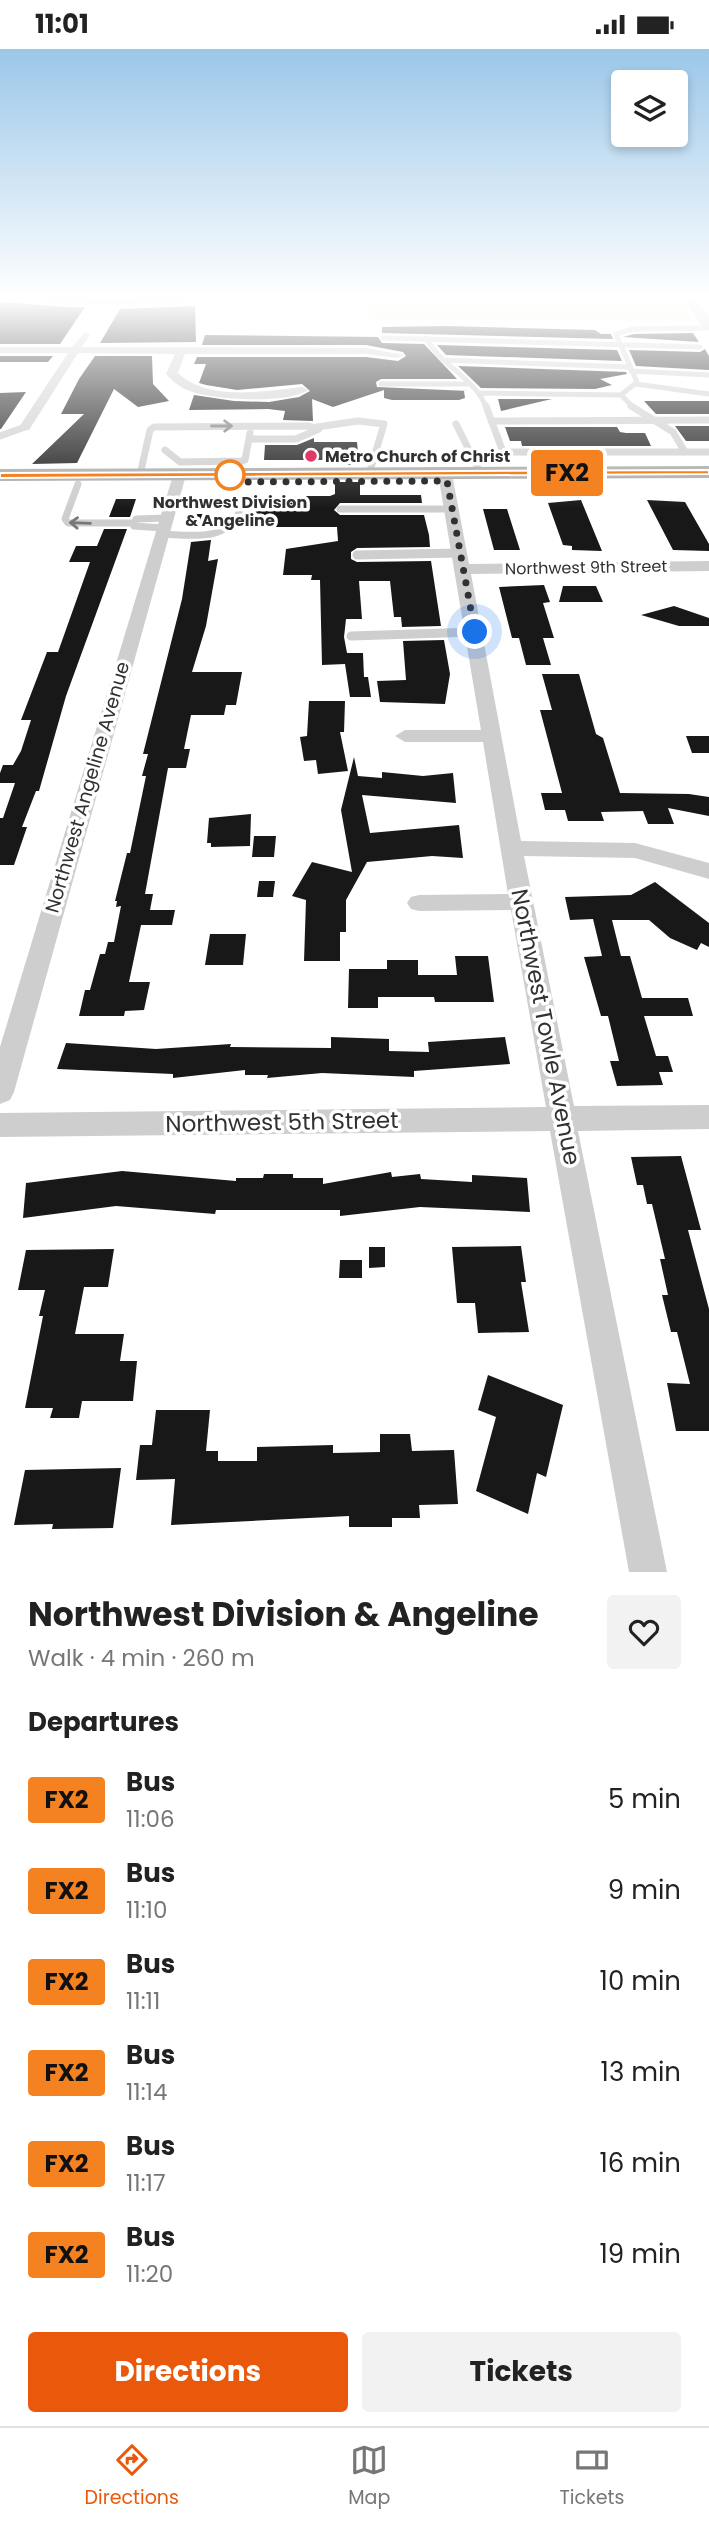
<!DOCTYPE html>
<html lang="en">
<head>
<meta charset="utf-8">
<style>
	:root { --surface:#fff; --page:#f2f2f2; --text:#222; --muted:#767676; --line:#e0e0e0; --accent:#ea580c }
	body { margin:0; font-family:Poppins,sans-serif; background:var(--page); color:var(--text); height:100vh; display:flex; flex-direction:column; font-size:26px; white-space:nowrap }
	* { box-sizing:border-box; margin:0 }
	p { font-size:23px; color:var(--muted) }
	.icon { flex:none; width:38px; height:38px; fill:none; stroke:currentColor; stroke-width:2; stroke-linecap:round; stroke-linejoin:round }
	.map { position:relative; height:1523px; overflow:hidden }
	.side { display:flex; flex-direction:column; background:var(--surface); flex:1 }
	.side>* { flex:none }
	.badge { padding:0 14px; border-radius:5px; font-size:24px; line-height:46px }
	.tools { position:absolute; left:611px; top:21px; display:grid; gap:14px }
	.tools a { display:grid; place-items:center; width:77px; height:77px; border-radius:7px; background:var(--surface); box-shadow:0 4px 10px #0003; font-size:35px }
	.you { position:absolute; width:35px; height:35px; margin:-18px; border:5px solid #fff; border-radius:50%; background:#1a73e8; box-shadow:0 0 0 10px #1a73e833 }
	.map>.badge { position:absolute; translate:-50% -50%; box-shadow:0 0 0 4px #fff }
	h2 { padding:0 28px; font-size:26px; line-height:63px }
	.round { display:grid; place-items:center; flex:none; width:74px; height:74px; border-radius:7px; background:var(--page) }
	.summary { display:flex; align-items:center; justify-content:space-between; height:119px; padding:0 28px }
	h1 { font-size:33px; font-weight:700; line-height:52px }
	.primary-button { display:flex; gap:14px; margin-top:auto; padding:14px 28px }
	.primary-button a { flex:1; height:80px; border-radius:7px; background:var(--accent); color:#fff; font-size:28px; font-weight:700; line-height:80px; text-align:center }
	.primary-button a+a { background:var(--page); color:var(--text) }
	ul { padding:0; list-style:none }
	li { display:flex; align-items:center; gap:21px; height:91px; padding:0 28px }
	li div { flex:1 }
	li b { display:block; font-size:26px }
	li em { font-style:normal }
	li .badge { min-width:77px; font-weight:700; text-align:center }
	.status { display:flex; justify-content:space-between; align-items:center; height:49px; padding:0 35px; background:var(--surface); direction:ltr }
	.status svg { height:19px; fill:currentColor }
	.menu { display:flex; justify-content:space-around; align-items:center; height:98px; border-top:2px solid var(--line); background:var(--surface); font-size:19px; color:var(--muted) }
	.menu a { display:grid; justify-items:center; gap:4px }
	.menu .current { color:var(--accent) }
	.map>svg:first-child { display:block }
	.green { fill:#e9eddf }
	.building { fill:#181818 }
	.lines { fill:none; stroke-linecap:round; stroke-linejoin:round }
	.service-far2 { stroke:#cecece; stroke-width:5 }
	.service-far1 { stroke:#cecece; stroke-width:7 }
	.service { stroke:#cecece; stroke-width:9 }
	.minor { fill:#cecece; fill-rule:evenodd }
	.tertiary { fill:#cecece; fill-rule:evenodd }
	.primary { fill:#a9a9a9; fill-rule:evenodd }
	.oneway { stroke:#787878 }
	.line { fill:#f58220; stroke:#fff; stroke-width:2 }
	.walk { stroke:#313131; stroke-width:7; stroke-dasharray:0 12.6 }
	.poi-dot { fill:#e13965; stroke:#fff; stroke-width:2.5 }
	.stop-dot { fill:#fff; stroke:#f58220; stroke-width:3.5 }
	.labels { text-anchor:middle; stroke-width:7; stroke-linejoin:round; paint-order:stroke }
	.far-poi-label { font-size:16px; font-weight:bold; fill:#313131; stroke:#fff; text-anchor:start }
	.far-stop-label { font-size:16px; font-weight:bold; fill:#313131; stroke:#fff }
	.far-street-label { font-size:16px; fill:#313131; stroke:#fff }
	.street-label { font-size:19px; fill:#313131; stroke:#fff }
	.near-street-label { font-size:23px; fill:#313131; stroke:#fff }
</style>
</head>
<body>
<div class="status"><b>11:01</b><svg viewBox="0 0 49 12"><path d="M0 12V9h3v3zM5 12V6h3v6zM10 12V3h3v9zM15 12V0h3v12zM26 1h20v11H26zM47 4h2v5h-2z"/></svg></div>
<div class="map">
<svg width="709" height="1523" viewBox="0 0 709 1523">
	<rect width="100%" height="100%" fill="#fff"/>
	<!-- green -->
	<path class="green" d="M368,248L678,249L694,272L369,270Z"/>
	<!-- building -->
	<path class="building" d="M0,253L67,258H85L60,295H0Z
		M195,257L196,293L100,294L120,260Z
		M447,277L595,281L601,285H611L613,290L382,284V278Z
		M693,284L699,293L623,288L634,285Z
		M205,286L378,288L382,294L424,295L457,330H381L376,333L377,338L469,342H464L465,349L459,351H392L384,349V341L333,358L312,350L313,372L283,371L285,362L268,360L189,361L194,346L234,352L269,353L299,348L310,342L302,335L237,341L206,336L199,334L206,315H194L197,308H366L398,312L406,307L403,303L366,296H202Z
		M437,296L617,301L622,312L446,306Z
		M705,300L709,307V321L636,317L629,301L700,303Z
		M0,307H53L48,313H0Z
		M95,307H152L153,335L169,352L138,358L114,340L77,414L32,415L84,365H61L79,330Z
		M458,317L626,323L627,325L600,330L612,336L595,340L481,339Z
		M26,343L1,380H0V344Z
		M498,350H552L501,362Z
		M644,352H709V365H656Z
		M675,377H709V392H686Z
		M505,378H617L620,383L626,384H645L651,397H522L521,392H510Z
		M314,389V393H357L359,416H335V411H264L265,396H297Z
		M335,433H360V446H421L422,454H340L334,461L340,466H424L429,486L430,498L357,499L351,503V510L357,513L431,512L441,577L402,578L401,568H394L390,532H359L362,570H346L344,588L347,604H363L364,628H368L371,648H350L345,615L322,616L320,531H311L312,526H283L286,500L338,492L337,478H252L255,451H275V447H330L335,445Z
		M116,450H136L130,468H109Z
		M581,451L602,502L572,501V497L563,496L548,454Z
		M647,451L685,453L709,495V502L673,501Z
		M483,460H507L520,501H494Z
		M197,465H214L213,478L194,480Z
		M104,480H127L66,647L39,742H36L22,778H27L14,816H0V769H3L15,734H0V724L3,716H13L21,702L31,671H21L47,603H58L90,513H69L76,497H97Z
		M211,491L208,512L218,510L206,577L192,623H242L236,656H226L224,666H191L184,700H190L186,719H168L145,845H153L150,861H175L172,876H141L129,933H150L144,961L125,962L124,967H79L85,941H90L100,905H105L108,893H114L121,857L116,858L117,852H115L127,804H130L146,727H142L148,705H143L182,550L191,493Z
		M544,536L550,553L543,554L554,589H543L551,616H526L519,589H512L499,538Z
		M563,537H596L603,553H559Z
		M674,557L709,569V577H679L641,566Z
		M444,591L450,625L445,655L380,653L377,632L406,631L403,592Z
		M542,625H579L596,685L603,689L620,744L689,745L709,748V767L668,759L674,775H648L643,762L601,763L604,772H568L565,761H545L541,744H562L540,661H552Z
		M309,652H345L344,683H340L348,722L318,725L316,711L304,712L300,688L307,687Z
		M686,687H709V704H692Z
		M354,708L358,727L382,729V723L423,727L453,724L456,754L362,746L370,784L459,776L463,809L432,807L367,813L346,851V883H340V912H304L306,851L292,847L312,813L352,823L341,761Z
		M251,765L250,797L211,798V794H207L209,769Z
		M254,787H276L274,808H252Z
		M259,832H275L273,848H257Z
		M655,833L709,874V898L701,894L697,901L670,889L649,871H612L621,907H630L642,949H688L693,967H644L656,1007H668L673,1023H659L663,1036L617,1037L610,1012H619L608,967H601L584,908L602,907L593,870L570,871L565,848L631,846Z
		M210,885H246L243,916H205Z
		M455,907H488L494,953H435L434,948H378V959H348L349,920H387V911H418V926H457Z
		M331,988L389,990V1002L429,1003L428,993L505,988L510,1015L414,1022V1028L322,1024L267,1029L268,1026H245V1021L173,1029V1025L57,1020L66,994L156,1000L231,995L230,998L331,999Z
		M681,1107L701,1181H688L709,1260V1382H676L667,1334L690,1335L677,1283H671L662,1246H668L660,1210H665L652,1155H647L643,1136H637L631,1108Z
		M122,1122L236,1132V1129H263L264,1125H293V1129H323V1135L391,1123L392,1128L420,1125L421,1130L472,1133V1126L527,1129L530,1163L420,1158L340,1167V1161H216L215,1165L116,1157L23,1169L26,1134Z
		M521,1197L526,1233H521L529,1283L478,1284L475,1254H457L452,1198Z
		M369,1198H385V1218L369,1219Z
		M114,1200L108,1238H84L75,1285H124L120,1312H137L133,1352H82L79,1369H50L53,1359H25L43,1267H39L45,1241H18L26,1201Z
		M340,1211H362V1229H339Z
		M488,1326L563,1356L546,1428L537,1424L528,1465L476,1442L496,1368L478,1361Z
		M156,1361H210L206,1402H218V1412H257V1398L333,1396V1404L380,1403V1385H410L412,1402L454,1401L458,1455L419,1456L420,1469H392V1478H349V1467L171,1476L175,1430L136,1431L140,1396H152Z
		M121,1419L113,1479L52,1480L53,1475L14,1476L25,1421Z"/>
	<g class="lines">
		<!-- service-far2 -->
		<path class="service-far2" d="M383,289L700,298
			M426,289C441,317 475,329 486,358
			M443,311L629,318
			M631,322L709,326
			M381,335H468
			M636,335L709,345
			M481,344L621,346
			M633,358L621,346L637,333L616,285L633,280L709,279"/>
		<!-- service-far1 -->
		<path class="service-far1" d="M486,357L503,403H709
			M631,357L673,383L685,403
			M491,372L709,371
			M456,375L481,425
			M317,378L358,372L384,375L369,425
			M0,387L25,378
			M165,401L180,413L242,412L245,411L250,384
			M140,426L150,381L154,378L309,377L319,380L296,390H249
			M78,435L65,470L68,474H135
			M340,460H452
			M163,479L134,477L136,470L166,469
			M161,485C192,486 228,494 241,459L230,455H170"/>
		<!-- service -->
		<path class="service" d="M357,506L460,504
			M351,587L475,583"/>
		<!-- minor -->
		<path class="minor" d="M0,247L108,250L251,247L246,250L108,256L0,250Z
			M85,283L90,286L82,298L366,299L403,306L398,309L366,305H185L178,324C209,353 264,342 302,338L308,341C289,355 216,351 193,343C182,340 174,334 166,325L175,305L78,304L29,381H21L19,378L68,304H0V298H72Z
			M445,421L452,425L469,515L709,512V522L471,525L521,792L635,794L709,814V830L635,809L524,807L574,1057L709,1056V1080L578,1082L667,1523H629L550,1082L0,1088V1064L546,1058L511,861L419,862L411,860L407,854L411,848L419,846L508,845L483,693H405L395,687L405,681H481L438,425Z
			M174,423L186,426L14,1043L10,1051L0,1055V998Z"/>
		<!-- tertiary -->
		<path class="tertiary" d="M681,247H693L709,268V281L704,280Z"/>
		<!-- primary -->
		<path class="primary" d="M709,417V429L0,432V420Z"/>
	</g>
	<!-- one-way arrows -->
	<defs><path id="oneway-shaft" d="M-6 0H5M1.5-3L5.5 0L1.5 3" fill="none" stroke-width="1.6" stroke-linecap="round" stroke-linejoin="round" transform="scale(1.75)"/></defs>
	<g class="oneway">
		<use href="#oneway-shaft" transform="translate(222 377)"/>
		<use href="#oneway-shaft" transform="translate(80 474) rotate(-178)"/>
	</g>
	<!-- sky -->
	<linearGradient id="sky" x2="0" y2="1"><stop stop-color="#9bc7e9"/><stop offset="0.54" stop-color="#fff"/><stop offset="1" stop-color="#fff" stop-opacity="0"/></linearGradient>
	<rect width="709" height="460" fill="url(#sky)"/>
	<!-- line -->
	<path class="line" d="M709,421V425L0,429V424Z"/>
	<g class="lines">
		<!-- walk -->
		<path class="walk" d="M230,426V433L447,432L475,583"/>
	</g>
	<!-- markers -->
	<circle class="poi-dot" cx="311" cy="407" r="7"/>
	<circle class="stop-dot" cx="230" cy="426" r="14"/>
	<g class="labels">
		<!-- far-poi labels -->
		<g class="far-poi-label">
			<text x="325" y="413">Metro Church of Christ</text>
		</g>
		<!-- far-stop labels -->
		<g class="far-stop-label">
			<text x="230" y="459">Northwest Division<tspan x="230" dy="18">&amp; Angeline</tspan></text>
		</g>
		<!-- far-street labels -->
		<g class="far-street-label">
			<text transform="translate(586 518) rotate(-1)" y="6">Northwest 9th Street</text>
		</g>
		<!-- street labels -->
		<g class="street-label">
			<text transform="translate(87 738) rotate(-74)" y="7">Northwest Angeline Avenue</text>
		</g>
		<!-- near-street labels -->
		<g class="near-street-label">
			<text transform="translate(546 978) rotate(79)" y="8">Northwest Towle Avenue</text>
			<text transform="translate(282 1073) rotate(-1)" y="8">Northwest 5th Street</text>
		</g>
	</g>
</svg>
<div class="tools">
<a><svg class="icon" aria-label="layers" viewBox="0 0 24 24"><path d="M12 4l9 5-9 5-9-5zM3 14l9 5 9-5"/></svg></a>
</div>
<div class="you" style="left:475px;top:583px"></div>
<b class="badge" style="left:567px;top:424px;background:#f58220;color:#111">FX2</b>
</div>
<section class="side">
<div class="summary"><div><h1>Northwest Division &amp; Angeline</h1><p>Walk · 4 min · 260 m</p></div><a class="round"><svg class="icon" aria-label="heart" viewBox="0 0 24 24"><path d="M12 20l-8-8c-3-5 5-10 8-4 3-6 11-1 8 4z"/></svg></a></div>
<h2>Departures</h2>
<ul>
<li><span class="badge" style="background:#f58220;color:#111">FX2</span><div><b>Bus</b><p>11:06</p></div><em>5 min</em></li>
<li><span class="badge" style="background:#f58220;color:#111">FX2</span><div><b>Bus</b><p>11:10</p></div><em>9 min</em></li>
<li><span class="badge" style="background:#f58220;color:#111">FX2</span><div><b>Bus</b><p>11:11</p></div><em>10 min</em></li>
<li><span class="badge" style="background:#f58220;color:#111">FX2</span><div><b>Bus</b><p>11:14</p></div><em>13 min</em></li>
<li><span class="badge" style="background:#f58220;color:#111">FX2</span><div><b>Bus</b><p>11:17</p></div><em>16 min</em></li>
<li><span class="badge" style="background:#f58220;color:#111">FX2</span><div><b>Bus</b><p>11:20</p></div><em>19 min</em></li>
</ul>
<div class="primary-button"><a>Directions</a><a>Tickets</a></div>
</section>
<nav class="menu">
<a class="current"><svg class="icon" aria-label="directions" viewBox="0 0 24 24"><path d="M12 3l9 9-9 9-9-9zM9 14v-3h6M13 9l2 2-2 2"/></svg>Directions</a>
<a><svg class="icon" aria-label="map" viewBox="0 0 24 24"><path d="M3 6l6-2 6 2 6-2v14l-6 2-6-2-6 2zM9 4v14M15 6v14"/></svg>Map</a>
<a><svg class="icon" aria-label="tickets" viewBox="0 0 24 24"><path d="M3 7h18v10H3zM15 7v10"/></svg>Tickets</a>
</nav>
</body>
</html>
